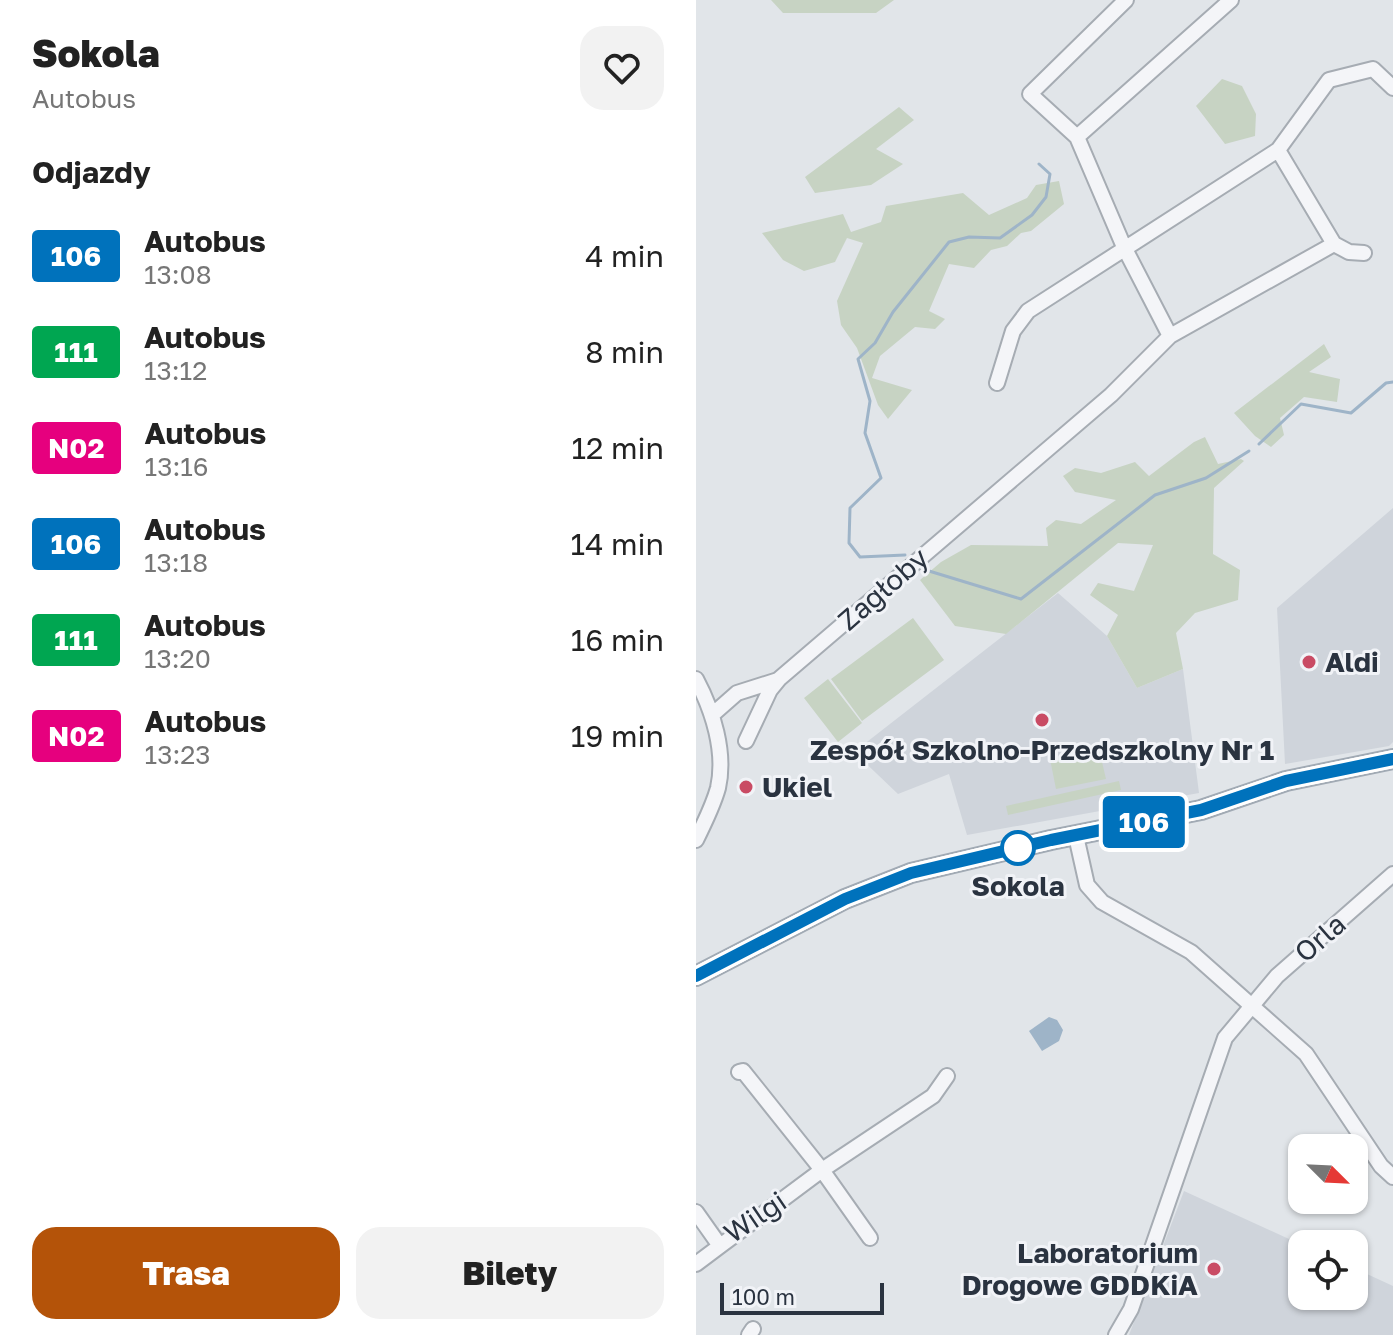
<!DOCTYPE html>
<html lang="pl">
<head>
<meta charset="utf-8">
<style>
	:root { --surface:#fff; --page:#f2f2f2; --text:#222; --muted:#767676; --accent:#b45309 }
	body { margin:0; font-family:"Golos Text",sans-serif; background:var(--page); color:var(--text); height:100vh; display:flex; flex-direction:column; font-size:30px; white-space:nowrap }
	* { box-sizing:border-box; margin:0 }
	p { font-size:26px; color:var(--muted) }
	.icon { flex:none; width:44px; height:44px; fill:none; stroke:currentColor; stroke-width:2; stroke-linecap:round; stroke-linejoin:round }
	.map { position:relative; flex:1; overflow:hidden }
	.details { display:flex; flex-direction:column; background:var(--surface); width:696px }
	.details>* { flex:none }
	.badge { padding:0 16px; border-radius:6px; font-size:28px; line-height:52px }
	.needle { width:52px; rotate:114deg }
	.buttons { position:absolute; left:592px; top:1134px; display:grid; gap:16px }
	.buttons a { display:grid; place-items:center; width:80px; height:80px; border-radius:16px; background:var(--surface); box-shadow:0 2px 6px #0004; font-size:40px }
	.scale { position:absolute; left:24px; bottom:20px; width:164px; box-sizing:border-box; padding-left:8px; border:4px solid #2a3340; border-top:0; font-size:22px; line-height:28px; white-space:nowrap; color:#2a3340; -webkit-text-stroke:6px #f1f3f7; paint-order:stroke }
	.map>.badge { position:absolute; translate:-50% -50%; box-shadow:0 0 0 4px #fff }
	h2 { padding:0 32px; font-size:30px; line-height:72px }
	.round { display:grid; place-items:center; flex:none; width:84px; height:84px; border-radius:24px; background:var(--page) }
	.head { display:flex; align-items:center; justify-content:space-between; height:136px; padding:0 32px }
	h1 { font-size:38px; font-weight:800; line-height:60px }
	.cta { display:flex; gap:16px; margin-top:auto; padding:16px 32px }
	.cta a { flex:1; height:92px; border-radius:24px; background:var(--accent); color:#fff; font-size:32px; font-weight:800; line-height:92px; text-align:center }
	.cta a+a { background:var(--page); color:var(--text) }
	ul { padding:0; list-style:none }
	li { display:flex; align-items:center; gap:24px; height:96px; padding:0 32px }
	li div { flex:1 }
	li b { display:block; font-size:30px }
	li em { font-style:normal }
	li .badge { min-width:88px; font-weight:700; text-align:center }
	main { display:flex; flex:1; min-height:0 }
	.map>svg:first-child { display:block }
	.built { fill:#cfd4db }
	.green { fill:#c7d3c3 }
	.water { fill:#9eb4c8 }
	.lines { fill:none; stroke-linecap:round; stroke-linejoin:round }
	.stream { stroke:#9eb4c8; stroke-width:3 }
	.minor-casing { stroke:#a6acb3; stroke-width:18 }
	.major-casing { stroke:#a1aab4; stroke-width:22 }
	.minor { stroke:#f4f5f8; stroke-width:14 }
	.major { stroke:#fff; stroke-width:18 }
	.line-casing { stroke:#fff; stroke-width:18 }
	.line { stroke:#0072bc; stroke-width:12 }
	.poi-dot { fill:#c94b64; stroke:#f1f3f7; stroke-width:3 }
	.stop-dot { fill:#fff; stroke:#0072bc; stroke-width:4 }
	.labels { text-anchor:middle; stroke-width:6; stroke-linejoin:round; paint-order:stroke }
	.street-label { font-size:28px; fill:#2a3340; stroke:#f1f3f7 }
	.poi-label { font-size:28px; font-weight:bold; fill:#2a3340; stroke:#f1f3f7; text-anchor:start }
	.stop-label { font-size:28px; font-weight:bold; fill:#2a3340; stroke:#f1f3f7 }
</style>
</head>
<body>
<main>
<section class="details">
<div class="head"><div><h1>Sokola</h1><p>Autobus</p></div><a class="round"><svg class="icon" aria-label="heart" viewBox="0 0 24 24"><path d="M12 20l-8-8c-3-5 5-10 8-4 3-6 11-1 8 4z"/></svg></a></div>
<h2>Odjazdy</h2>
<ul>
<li><span class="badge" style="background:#0072bc;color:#fff">106</span><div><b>Autobus</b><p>13:08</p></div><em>4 min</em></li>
<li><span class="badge" style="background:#00a651;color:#fff">111</span><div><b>Autobus</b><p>13:12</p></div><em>8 min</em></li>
<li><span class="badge" style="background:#e6007e;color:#fff">N02</span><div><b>Autobus</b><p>13:16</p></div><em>12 min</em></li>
<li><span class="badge" style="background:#0072bc;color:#fff">106</span><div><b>Autobus</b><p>13:18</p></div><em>14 min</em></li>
<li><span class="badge" style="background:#00a651;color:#fff">111</span><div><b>Autobus</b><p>13:20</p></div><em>16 min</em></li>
<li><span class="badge" style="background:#e6007e;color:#fff">N02</span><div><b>Autobus</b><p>13:23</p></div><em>19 min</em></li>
</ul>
<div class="cta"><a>Trasa</a><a>Bilety</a></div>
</section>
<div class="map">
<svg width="697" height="1335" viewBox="0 0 697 1335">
	<rect width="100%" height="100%" fill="#e1e5e9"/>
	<!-- built -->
	<path class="built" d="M697,508V742L693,746L589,764L581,608Z
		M362,593L411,636L441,688L487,669L503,793L271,835L253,774L202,794L158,752Z
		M488,1191L606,1245V1296H658V1268L697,1286V1335H433Z"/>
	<!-- green -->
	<path class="green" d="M75,0H198L180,13H87Z
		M526,79L546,86L560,114L559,136L529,144L500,106Z
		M203,107L218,120L180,149L207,164L175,185L119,193L109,177Z
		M363,181L368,204L335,231L325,233L311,246L295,250L278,268L253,264L233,311L249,319L239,329L219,327L184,356L176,378L216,390L192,419L182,405L161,348L145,325L141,301L167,243L151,238L139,262L108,271L87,260L66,233L147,214L155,232L185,222L190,206L267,193L293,215L331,198L340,185Z
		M628,344L635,357L613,372L644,379L641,402L608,397L584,418L588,435L575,447L559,436L538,413Z
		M509,437L522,464L545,459L548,461L518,488L517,554L544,570L542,600L499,613L480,633L487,669L441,688L411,636L422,615L394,595L402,583L438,591L457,545L422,543L310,634L259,626L224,580L245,562L275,545L352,546L350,528L360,520L385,524L420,500L379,492L367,476L379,468L405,473L439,462L453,476L498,442Z
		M217,618L248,660L166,721L135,679Z
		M132,679L166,723L142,742L108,698Z
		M403,749L410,779L360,789L354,759Z
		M423,781L425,790L312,815L310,806Z"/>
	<!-- water -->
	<path class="water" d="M353,1017L361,1020L367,1030L363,1041L346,1051L333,1031Z"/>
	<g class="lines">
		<!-- stream -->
		<path class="stream" d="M563,444L605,404L655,413L690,383L697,382
			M209,555L164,557L153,543L154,508L185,478L169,433L174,401L162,359L179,343L197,312L253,242L273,237L304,238L336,215L350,197L354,174L343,164
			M233,571L325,599L459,495L510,478L553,451"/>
		<defs>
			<path id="minor" d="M430,0L334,94L381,137L428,247L474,336
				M381,137L535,0
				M638,244L653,252L668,253
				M301,383L317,331L332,311L582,150L633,80L677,69L697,88
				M0,679C17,711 30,752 22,788C17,806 8,824 0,840
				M16,715L41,693L82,680
				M50,741L74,690L83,679L415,395L474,336L638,244L582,150
				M380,836L391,885L406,902L495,952L610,1054L685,1166L697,1177
				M43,1072L47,1071L126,1170L174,1238
				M0,1212L24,1246L126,1170L237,1096L251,1076
				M0,1264L24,1246
				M53,1335L57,1329
				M420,1335L435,1309L529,1038L581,976L697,874"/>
			<path id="major" d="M0,976L149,899L215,873L355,840L505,810L590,781L697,759"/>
		</defs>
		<!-- minor casing -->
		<use href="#minor" class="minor-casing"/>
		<!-- major casing -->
		<use href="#major" class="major-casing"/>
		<!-- minor -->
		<use href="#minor" class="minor"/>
		<!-- major -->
		<use href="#major" class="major"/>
	</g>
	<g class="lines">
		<defs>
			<path id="line" d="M0,976L149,899L215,873L355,840L505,810L590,781L697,759"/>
		</defs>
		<!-- line casing -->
		<use href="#line" class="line-casing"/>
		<!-- line -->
		<use href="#line" class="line"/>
	</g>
	<!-- markers -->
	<g class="poi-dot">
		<circle cx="613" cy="662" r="8"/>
		<circle cx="346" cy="720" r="8"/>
		<circle cx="50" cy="787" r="8"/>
		<circle cx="518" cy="1269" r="8"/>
	</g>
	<circle class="stop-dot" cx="322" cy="848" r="16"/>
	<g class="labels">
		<!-- street labels -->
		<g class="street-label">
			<text transform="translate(187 589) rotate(-41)" y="10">Zagłoby</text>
			<text transform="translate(624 938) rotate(-41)" y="10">Orla</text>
			<text transform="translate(59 1217) rotate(-34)" y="10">Wilgi</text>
		</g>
		<!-- poi labels -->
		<g class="poi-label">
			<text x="629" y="672">Aldi</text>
			<text x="346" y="760" text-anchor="middle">Zespół Szkolno-Przedszkolny Nr 1</text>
			<text x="66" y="797">Ukiel</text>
			<text x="502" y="1263" text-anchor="end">Laboratorium<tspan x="502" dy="32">Drogowe GDDKiA</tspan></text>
		</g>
		<!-- stop labels -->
		<g class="stop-label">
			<text x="322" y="896">Sokola</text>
		</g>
	</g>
</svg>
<div class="buttons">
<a><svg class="needle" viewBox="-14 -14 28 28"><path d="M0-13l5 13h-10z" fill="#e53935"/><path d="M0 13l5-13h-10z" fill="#767676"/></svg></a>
<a><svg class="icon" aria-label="locate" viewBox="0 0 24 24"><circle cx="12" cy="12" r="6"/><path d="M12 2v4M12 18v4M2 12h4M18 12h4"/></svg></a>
</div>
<div class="scale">100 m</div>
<b class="badge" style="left:448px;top:822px;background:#0072bc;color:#fff">106</b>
</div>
</main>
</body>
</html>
